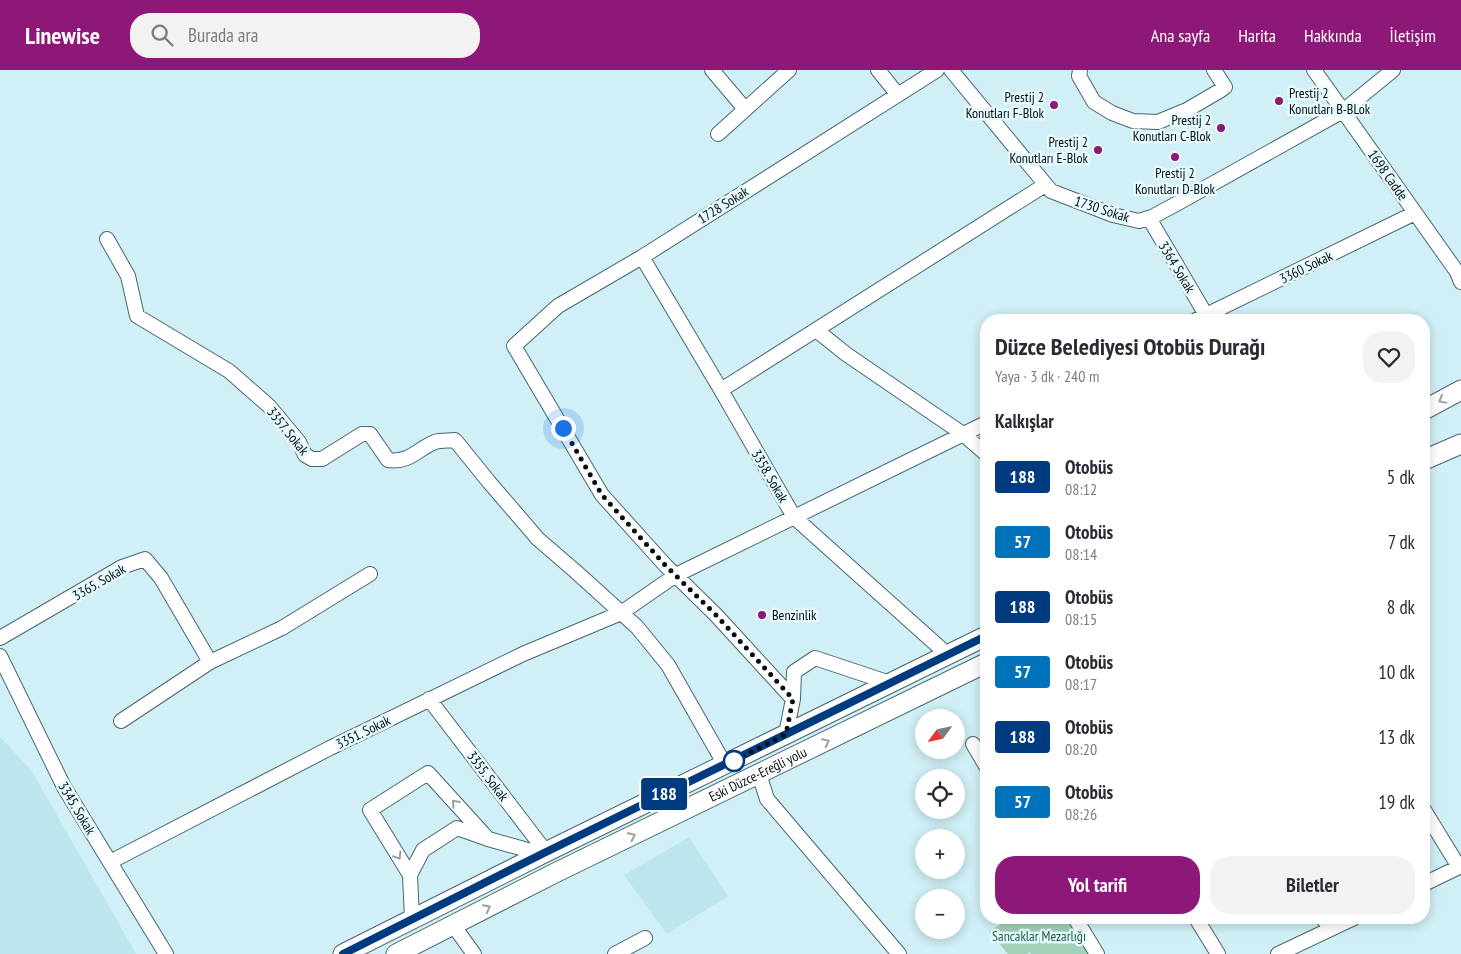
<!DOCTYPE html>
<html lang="tr">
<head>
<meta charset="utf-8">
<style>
	:root { --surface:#fff; --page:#f2f2f3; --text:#2b2b33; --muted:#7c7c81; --accent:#8e1877 }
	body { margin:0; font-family:"PT Sans Narrow",sans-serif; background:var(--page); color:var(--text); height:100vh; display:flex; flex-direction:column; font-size:19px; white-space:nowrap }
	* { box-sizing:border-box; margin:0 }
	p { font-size:16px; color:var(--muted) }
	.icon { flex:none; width:28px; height:28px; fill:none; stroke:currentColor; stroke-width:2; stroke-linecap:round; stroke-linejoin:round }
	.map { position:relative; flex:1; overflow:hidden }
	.drawer { position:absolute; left:980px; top:244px; width:450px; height:610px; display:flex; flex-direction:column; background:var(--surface); border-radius:20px; box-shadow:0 2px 12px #0003 }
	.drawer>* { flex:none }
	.badge { padding:0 10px; border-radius:4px; font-size:18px; line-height:32px }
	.needle { width:32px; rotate:237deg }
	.buttons { position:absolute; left:915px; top:639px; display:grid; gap:10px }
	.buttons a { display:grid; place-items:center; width:50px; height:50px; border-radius:50%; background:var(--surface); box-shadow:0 2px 12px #0003; font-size:25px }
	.you { position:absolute; width:25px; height:25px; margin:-12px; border:4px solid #fff; border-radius:50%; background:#1a73e8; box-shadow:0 0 0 8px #1a73e833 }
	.map>.badge { position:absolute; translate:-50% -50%; box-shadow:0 0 0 2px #fff }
	h2 { padding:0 15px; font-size:19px; line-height:45px }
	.round { display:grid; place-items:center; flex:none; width:52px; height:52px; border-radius:20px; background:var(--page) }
	.overview { display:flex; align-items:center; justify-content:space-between; height:85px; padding:0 15px }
	h1 { font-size:24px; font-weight:800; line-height:38px }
	.action { display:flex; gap:10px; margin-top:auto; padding:10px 15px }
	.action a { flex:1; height:58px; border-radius:20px; background:var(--accent); color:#fff; font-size:20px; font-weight:800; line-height:58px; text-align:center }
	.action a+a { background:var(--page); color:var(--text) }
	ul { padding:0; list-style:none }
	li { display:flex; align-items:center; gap:15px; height:65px; padding:0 15px }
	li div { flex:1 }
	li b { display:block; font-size:19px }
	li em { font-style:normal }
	li .badge { min-width:55px; font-weight:700; text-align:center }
	header { display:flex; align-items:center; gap:30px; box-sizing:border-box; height:70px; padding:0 25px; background:var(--accent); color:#fff }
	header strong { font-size:24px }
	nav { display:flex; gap:28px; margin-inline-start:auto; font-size:18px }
	.search { width:350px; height:45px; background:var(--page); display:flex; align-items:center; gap:12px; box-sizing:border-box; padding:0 18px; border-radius:20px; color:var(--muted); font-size:19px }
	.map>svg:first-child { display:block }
	.built { fill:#bce5ee }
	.green { fill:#a1d1b9 }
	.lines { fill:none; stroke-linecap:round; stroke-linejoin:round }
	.minor-casing { stroke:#4a666c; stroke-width:16 }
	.major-casing { stroke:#4a666c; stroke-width:21 }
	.minor { stroke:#fff; stroke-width:14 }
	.major { stroke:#fff; stroke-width:19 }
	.oneway { stroke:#9b9fa0 }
	.line-casing { stroke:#fff; stroke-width:11 }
	.line { stroke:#003b80; stroke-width:8 }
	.walk { stroke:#050f11; stroke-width:5; stroke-dasharray:0 9 }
	.poi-dot { fill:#8e1877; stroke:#e7fafe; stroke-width:2 }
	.stop-dot { fill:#fff; stroke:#003b80; stroke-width:2.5 }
	.labels { text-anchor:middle; stroke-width:5; stroke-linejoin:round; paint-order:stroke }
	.poi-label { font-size:14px; fill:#050f11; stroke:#e7fafe; text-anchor:end }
	.street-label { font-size:14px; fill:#050f11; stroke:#e7fafe }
	.park-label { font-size:14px; fill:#1e6146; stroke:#e7fafe }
</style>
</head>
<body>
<header>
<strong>Linewise</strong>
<div class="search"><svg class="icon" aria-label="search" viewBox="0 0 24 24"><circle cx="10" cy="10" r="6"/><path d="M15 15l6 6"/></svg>Burada ara</div>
<nav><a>Ana sayfa</a><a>Harita</a><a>Hakkında</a><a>İletişim</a></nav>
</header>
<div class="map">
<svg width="1461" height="884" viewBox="0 0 1461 884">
	<rect width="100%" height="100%" fill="#d0eff6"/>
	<!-- built -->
	<path class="built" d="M0,667L31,700L136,884H0Z
		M689,767L728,826L667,864L624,805Z"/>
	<!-- green -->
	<path class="green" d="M1012,848H1069L1090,884H1031L1030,882L1027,884H1008L989,861Z"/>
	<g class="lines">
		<defs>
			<path id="minor" d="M712,0L745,39
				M878,0L898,25
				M951,0L1051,121L1113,145L1139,151L1152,147L1178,133L1343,41L1393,0
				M1080,0L1079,6L1094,32L1112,43L1133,51L1158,52L1187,40L1221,20L1225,17L1214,0
				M1314,0L1457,202L1461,212
				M718,64L789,0
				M1149,148L1206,245
				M107,169L128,206L137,246L229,301L269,336L299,372L305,385L312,389H322L362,364H370L388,390C410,393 417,379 435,372C441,370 449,371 455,370L489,412L538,469L574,500L637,557L668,595L725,695
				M642,187L721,320L794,447L948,585
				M1196,250L1415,143
				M816,260L846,284L963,364L986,384
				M721,320L1045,115
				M0,568L122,497L145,489L161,508L210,592
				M0,586L64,717L166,884
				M429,629L546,782
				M793,629L716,545L666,496L602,425L514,276L558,236L642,187L937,0
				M121,651L210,592L282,558L370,504
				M786,664L793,629L794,602L815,588L890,613
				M973,674L986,696
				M759,704L767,729L899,884
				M1424,740L1459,797
				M110,792L330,678L523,584L621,543L676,505L986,353
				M410,805L370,740L428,703L488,769
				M1424,814L1461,796
				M1075,848L1097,884
				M1196,848L1218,884
				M1323,848L1330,859
				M412,849L410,805L423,780L457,758L488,769L542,784
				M453,855L474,884
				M615,884L645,868
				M1278,884L1354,848"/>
			<g id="major">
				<path d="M1424,340L1461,320"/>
				<path d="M1424,390L1461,374"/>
				<path d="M343,884L546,782L986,566"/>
				<path id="s1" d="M396,884L555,803L986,593"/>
			</g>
		</defs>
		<!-- minor casing -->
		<use href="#minor" class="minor-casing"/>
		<!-- major casing -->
		<use href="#major" class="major-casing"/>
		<!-- minor -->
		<use href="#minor" class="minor"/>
		<!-- major -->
		<use href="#major" class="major"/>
	</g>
	<!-- one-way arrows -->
	<defs><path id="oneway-chevron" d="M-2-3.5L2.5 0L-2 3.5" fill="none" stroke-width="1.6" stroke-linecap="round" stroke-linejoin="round" transform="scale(1.25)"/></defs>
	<g class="oneway">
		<use href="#oneway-chevron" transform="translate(1442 330) rotate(151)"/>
		<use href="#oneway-chevron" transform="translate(826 672) rotate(-26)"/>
		<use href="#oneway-chevron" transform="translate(455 733) rotate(-132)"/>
		<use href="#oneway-chevron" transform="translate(632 766) rotate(-26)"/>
		<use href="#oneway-chevron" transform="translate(398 786) rotate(58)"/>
		<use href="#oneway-chevron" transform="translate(487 838) rotate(-27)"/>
	</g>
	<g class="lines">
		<defs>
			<path id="line" d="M343,884L546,782L986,566"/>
		</defs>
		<!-- line casing -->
		<use href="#line" class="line-casing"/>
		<!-- line -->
		<use href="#line" class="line"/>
		<!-- walk -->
		<path class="walk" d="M563,358L602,425L666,496L716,545L793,629L786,664L734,691"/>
	</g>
	<!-- markers -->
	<g class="poi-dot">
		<circle cx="1279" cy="31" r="5"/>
		<circle cx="1054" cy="35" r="5"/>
		<circle cx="1221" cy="58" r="5"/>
		<circle cx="1098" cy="80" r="5"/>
		<circle cx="1175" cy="87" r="5"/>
		<circle cx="762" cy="545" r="5"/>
	</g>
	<circle class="stop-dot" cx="734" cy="691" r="10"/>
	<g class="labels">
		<!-- poi labels -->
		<g class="poi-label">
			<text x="1289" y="28" text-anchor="start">Prestij 2<tspan x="1289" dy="16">Konutları B-BLok</tspan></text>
			<text x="1044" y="32">Prestij 2<tspan x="1044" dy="16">Konutları F-Blok</tspan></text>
			<text x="1211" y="55">Prestij 2<tspan x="1211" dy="16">Konutları C-Blok</tspan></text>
			<text x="1088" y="77">Prestij 2<tspan x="1088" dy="16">Konutları E-Blok</tspan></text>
			<text x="1175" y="108" text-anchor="middle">Prestij 2<tspan x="1175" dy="16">Konutları D-Blok</tspan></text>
			<text x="772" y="550" text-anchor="start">Benzinlik</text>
		</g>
		<!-- street labels -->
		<g class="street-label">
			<text transform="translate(1388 105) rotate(55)" y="5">1698 Cadde</text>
			<text transform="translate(723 135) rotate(-32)" y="5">1728 Sokak</text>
			<text transform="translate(1102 139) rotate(18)" y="5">1730 Sokak</text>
			<text transform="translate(1177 197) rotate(59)" y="5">3364 Sokak</text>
			<text transform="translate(1306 197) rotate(-26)" y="5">3360 Sokak</text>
			<text transform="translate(288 361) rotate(51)" y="5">3357. Sokak</text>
			<text transform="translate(770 406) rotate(60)" y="5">3358. Sokak</text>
			<text transform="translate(99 512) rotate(-30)" y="5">3365. Sokak</text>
			<text transform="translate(363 662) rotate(-26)" y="5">3351. Sokak</text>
			<text dy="5" stroke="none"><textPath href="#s1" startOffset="404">Eski Düzce-Ereğli yolu</textPath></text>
			<text transform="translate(488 706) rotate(53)" y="5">3355. Sokak</text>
			<text transform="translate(77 738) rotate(59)" y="5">3345. Sokak</text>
		</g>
		<!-- park labels -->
		<g class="park-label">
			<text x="1039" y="871">Sancaklar Mezarlığı</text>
		</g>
	</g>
</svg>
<div class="buttons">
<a><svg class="needle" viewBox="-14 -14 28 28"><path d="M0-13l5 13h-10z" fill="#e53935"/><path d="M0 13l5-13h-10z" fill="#7c7c81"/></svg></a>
<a><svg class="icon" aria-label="locate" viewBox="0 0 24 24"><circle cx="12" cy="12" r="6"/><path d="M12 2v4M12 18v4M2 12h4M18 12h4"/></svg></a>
<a>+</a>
<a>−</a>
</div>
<div class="you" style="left:563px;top:358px"></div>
<b class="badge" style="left:664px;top:724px;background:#003b80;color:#fff">188</b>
<section class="drawer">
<div class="overview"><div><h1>Düzce Belediyesi Otobüs Durağı</h1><p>Yaya · 3 dk · 240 m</p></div><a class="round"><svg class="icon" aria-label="heart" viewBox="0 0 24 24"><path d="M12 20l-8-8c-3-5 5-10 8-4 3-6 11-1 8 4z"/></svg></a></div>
<h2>Kalkışlar</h2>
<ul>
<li><span class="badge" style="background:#003b80;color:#fff">188</span><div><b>Otobüs</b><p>08:12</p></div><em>5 dk</em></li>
<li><span class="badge" style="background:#0072bc;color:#fff">57</span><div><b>Otobüs</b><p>08:14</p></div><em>7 dk</em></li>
<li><span class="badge" style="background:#003b80;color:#fff">188</span><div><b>Otobüs</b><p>08:15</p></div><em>8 dk</em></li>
<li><span class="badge" style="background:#0072bc;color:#fff">57</span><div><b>Otobüs</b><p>08:17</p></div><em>10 dk</em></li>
<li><span class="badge" style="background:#003b80;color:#fff">188</span><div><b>Otobüs</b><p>08:20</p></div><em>13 dk</em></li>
<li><span class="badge" style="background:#0072bc;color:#fff">57</span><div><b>Otobüs</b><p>08:26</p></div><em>19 dk</em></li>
</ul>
<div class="action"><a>Yol tarifi</a><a>Biletler</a></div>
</section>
</div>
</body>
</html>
